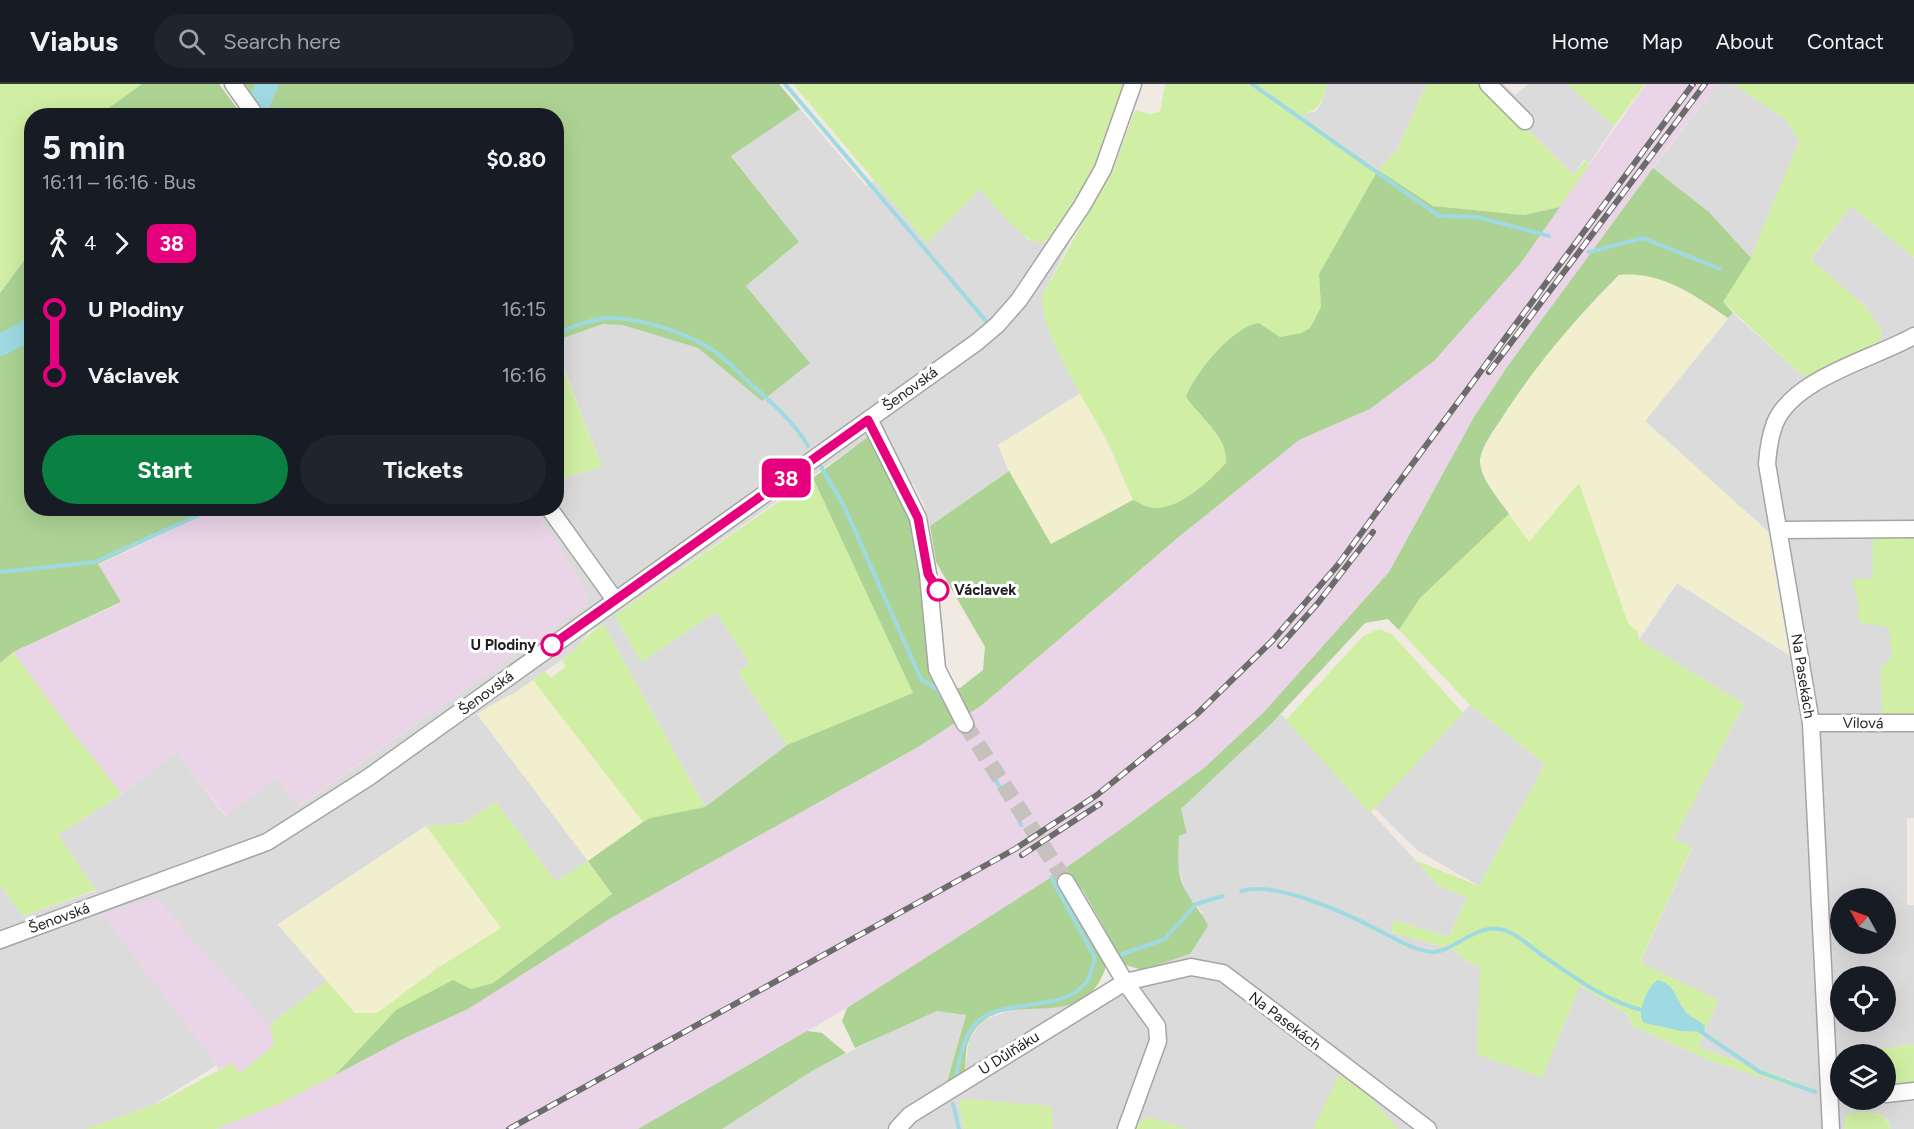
<!DOCTYPE html>
<html lang="en">
<head>
<meta charset="utf-8">
<style>
	:root { --surface:#171b24; --page:#20242c; --text:#f1f3f6; --muted:#9ea1a6; --line:#363941; --accent:#0b8043 }
	body { margin:0; font-family:Figtree,sans-serif; background:var(--page); color:var(--text); height:100vh; display:flex; flex-direction:column; font-size:22px; white-space:nowrap }
	* { box-sizing:border-box; margin:0 }
	p { font-size:20px; color:var(--muted) }
	.icon { flex:none; width:33px; height:33px; fill:none; stroke:currentColor; stroke-width:2; stroke-linecap:round; stroke-linejoin:round }
	.map { position:relative; flex:1; overflow:hidden }
	.side { position:absolute; left:24px; top:24px; width:540px; height:408px; display:flex; flex-direction:column; background:var(--surface); border-radius:24px; box-shadow:0 6px 24px #0002 }
	.side>* { flex:none }
	.badge { padding:0 12px; border-radius:9px; font-size:21px; line-height:39px }
	.needle { width:39px; rotate:310deg }
	.tools { position:absolute; left:1830px; top:804px; display:grid; gap:12px }
	.tools a { display:grid; place-items:center; width:66px; height:66px; border-radius:50%; background:var(--surface); box-shadow:0 6px 24px #0002; font-size:30px }
	.map>.badge { position:absolute; translate:-50% -50%; box-shadow:0 0 0 3px #fff }
	.legs { display:flex; align-items:center; gap:9px; height:66px; padding:0 18px; font-size:20px }
	.legs p { margin-inline-start:auto }
	.summary { display:flex; align-items:center; justify-content:space-between; height:102px; padding:0 18px }
	h1 { font-size:33px; font-weight:700; line-height:45px }
	.cta { display:flex; gap:12px; margin-top:auto; padding:12px 18px }
	.cta a { flex:1; height:69px; border-radius:36px; background:var(--accent); color:#fff; font-size:24px; font-weight:700; line-height:69px; text-align:center }
	.cta a+a { background:var(--page); color:var(--text) }
	ul { padding:0 18px; list-style:none }
	li { display:flex; align-items:center; gap:21px; height:66px; font-size:22px }
	li i { display:grid; place-items:center; width:9px; height:100%; margin:0 8px; background:currentColor }
	li i::after { content:''; width:15px; height:15px; margin:-8px; border:4px solid; border-radius:50%; background:var(--surface) }
	li p { margin-inline-start:auto }
	li:first-child i { background:linear-gradient(#0000 50%,currentColor 0) }
	li:last-child i { background:linear-gradient(currentColor 50%,#0000 0) }
	header { display:flex; align-items:center; gap:36px; box-sizing:border-box; height:84px; padding:0 30px; background:var(--surface); border-bottom:2px solid var(--line) }
	header strong { font-size:28px }
	nav { display:flex; gap:33px; margin-inline-start:auto; font-size:21px }
	.search { width:420px; height:54px; background:var(--page); display:flex; align-items:center; gap:15px; box-sizing:border-box; padding:0 21px; border-radius:33px; color:var(--muted); font-size:22px }
	.map>svg:first-child { display:block }
	.residential { fill:#dcdbdb; fill-rule:evenodd }
	.industrial { fill:#ead4e8 }
	.farmland { fill:#f1efcd }
	.grass { fill:#d1efa4 }
	.forest { fill:#add394 }
	.water { fill:#9fdae2 }
	.lines { fill:none; stroke-linecap:round; stroke-linejoin:round }
	.stream { stroke:#9fdae2; stroke-width:4 }
	.river { stroke:#9fdae2; stroke-width:22 }
	.minor-tunnel { stroke:#c6c1bc; stroke-width:16; stroke-dasharray:16 8; stroke-linecap:butt }
	.minor-casing { stroke:#a5a5a5; stroke-width:19 }
	.minor { stroke:#fff; stroke-width:16 }
	.rail-casing { stroke:#6c6c6c; stroke-width:6 }
	.rail { stroke:#fff; stroke-width:4; stroke-dasharray:11; stroke-linecap:butt }
	.line-1-casing { stroke:#fff; stroke-width:14 }
	.line-1 { stroke:#e6007e; stroke-width:9 }
	.stop-1-dot { fill:#fff; stroke:#e6007e; stroke-width:3 }
	.labels { text-anchor:middle; stroke-width:6; stroke-linejoin:round; paint-order:stroke }
	.street-label { font-size:15px; fill:#1e1e1e; stroke:#fff }
	.stop-label { font-size:15px; font-weight:bold; fill:#1e1e1e; stroke:#fff; text-anchor:start }
</style>
</head>
<body>
<header>
<strong>Viabus</strong>
<div class="search"><svg class="icon" aria-label="search" viewBox="0 0 24 24"><circle cx="10" cy="10" r="6"/><path d="M15 15l6 6"/></svg>Search here</div>
<nav><a>Home</a><a>Map</a><a>About</a><a>Contact</a></nav>
</header>
<div class="map">
<svg width="1914" height="1045" viewBox="0 0 1914 1045">
	<rect width="100%" height="100%" fill="#f0eae3"/>
	<!-- residential -->
	<path class="residential" d="M1327,0H1427L1396,68L1378,86L1300,31L1316,27L1322,18Z
		M1482,0H1504L1515,11L1528,0H1567L1614,42L1590,79L1584,76L1573,91Z
		M1718,0H1734L1786,36L1800,56L1751,174L1709,128L1653,84Z
		M800,25L866,102L874,97L927,158L980,105L1027,155L1041,159L1047,157L1055,147L1070,158L1042,212L1059,266L1081,309L998,361L1009,387L930,442L924,421L913,399L896,403L868,353L615,531L641,578L716,528L750,579L738,588L787,661L705,723L603,540L589,548L574,567L512,611L477,630L588,777L556,798L496,718L464,739L426,742L278,840L327,897L270,941L103,830L217,981L153,1021L87,1045H0V801L23,832L96,807L58,751L122,710L177,668L225,732L277,694L291,714L294,713L301,721L587,520L588,510L535,425L556,424L557,396L602,383L557,266V256L603,240H623L698,264L762,317L809,279L746,202L799,158L731,71Z
		M1851,122L1914,174V734H1907V821H1914V960L1837,972L1838,1007H1840V1016H1886V1002L1914,998V1045H1891L1888,1036L1878,1029L1859,1028L1847,1031L1844,1045H722L812,987L895,945L937,927L966,931L946,999L965,988L969,956L982,937L1013,925L1077,920L1118,894L1190,870L1202,828L1185,808L1177,777L1179,752L1187,749L1181,725L1281,630L1440,803L1467,813L1449,853L1395,836L1391,848L1454,866L1466,877L1480,883L1542,993L1580,901L1627,930L1633,942L1713,978L1796,1003V998L1698,963L1718,916L1640,879L1692,764L1674,755L1744,620L1639,556L1677,499L1801,579L1780,458L1645,337L1733,229L1803,292L1882,247L1866,223L1810,176ZM1840,814H1886V860H1840ZM1840,892H1886V938H1840Z
		M1470,621L1545,680L1479,802L1417,766L1374,724Z"/>
	<!-- industrial -->
	<path class="industrial" d="M1646,0H1718L1666,66L1507,283L1474,333L1389,488L1264,628L1204,684L1128,740L1067,783L847,924L638,1045H216L283,1018L405,954L468,925L611,834L918,663L982,621L1230,410L1299,356L1370,325L1520,180Z
		M214,425H535L588,510L587,520L300,721L294,713L292,715L277,694L226,732L177,668L122,710L72,648L13,568L121,519L98,481Z
		M155,813L270,941L274,961L240,989L232,979L218,986L217,981L102,830Z"/>
	<!-- farmland -->
	<path class="farmland" d="M1637,189L1660,195L1688,207L1728,234L1645,337L1767,447L1788,569L1677,499L1644,546L1638,548L1628,539L1579,399L1529,459L1486,396L1480,377L1489,354L1528,292L1553,261L1618,191Z
		M1081,309L1133,416L1051,460L1009,388L998,361Z
		M533,596L643,738L588,777L477,630L507,612L512,611Z
		M426,742L501,844L436,885L377,929H355L278,841Z"/>
	<!-- grass -->
	<path class="grass" d="M0,0H142L99,31L32,32L31,161L23,178L0,209Z
		M793,0H1125C1118,22 1111,44 1103,65C1097,79 1053,159 1041,159C1024,160 992,118 980,105L927,159Z
		M1165,0H1327C1321,21 1321,23 1301,32L1378,86L1396,68L1427,0H1482L1573,91L1585,77L1590,80L1560,123L1524,131L1433,122L1378,87L1319,190L1321,223L1310,244L1301,249L1280,253L1259,239C1233,242 1195,289 1186,313C1200,335 1228,352 1226,379C1209,397 1182,424 1155,424C1148,424 1140,419 1133,416C1123,395 1115,373 1105,353C1088,322 1038,244 1042,212L1115,81L1135,26L1149,30L1160,28Z
		M1567,0H1645L1614,42Z
		M1734,0H1914V174L1851,122L1810,175L1866,223L1882,247L1880,259L1817,292H1803L1723,218L1749,177L1799,57L1786,36Z
		M556,266L602,383L557,396H556Z
		M813,394L913,609L787,661L738,588L749,579L716,528L641,578L615,531Z
		M1579,399L1628,539L1638,548L1639,556L1744,620L1674,755L1692,763L1640,878L1718,916L1698,963L1796,998V1004L1713,978L1633,942L1627,930L1580,901L1542,994L1477,970L1480,883L1466,877L1454,866L1391,848L1394,836L1449,853L1467,813L1440,803L1415,776L1479,802L1545,680L1470,621L1399,546L1420,514L1509,430L1529,458Z
		M1873,453H1914V632H1882L1881,584L1892,572L1889,543L1862,539L1858,535V517L1852,495H1873Z
		M603,540L705,723L650,734L643,738L533,596L545,587L551,594L566,582L562,576C577,565 587,550 603,540Z
		M1379,545L1392,550L1463,629L1370,729L1286,636L1363,552Z
		M13,568L72,648L122,710L58,751L96,806L23,832L0,801V579Z
		M496,718L556,798L588,777L612,810L493,899L396,926L335,991L283,1018L216,1045H86L156,1020L232,979L240,989L274,961L270,941L327,897L355,929H377L436,885L501,844L426,742L464,739Z
		M1914,960V998L1886,1002V970H1845Z
		M1339,991L1369,1012L1398,1045H1313Z
		M962,1015L1052,1022V1045H964L959,1020Z
		M1859,1028C1875,1028 1886,1029 1891,1045H1844L1846,1030Z
		M1149,1033L1187,1045H1135L1141,1036Z"/>
	<!-- forest -->
	<path class="forest" d="M142,0H219L242,31H99Z
		M243,0H262L257,18Z
		M273,0H779L800,25L731,72L799,158L746,202L810,279L762,317L698,264L623,241L603,240L557,256L556,32L268,31L263,25Z
		M1653,84L1709,128L1751,174L1723,218L1733,229L1728,234C1694,211 1662,187 1619,191C1574,236 1534,283 1500,337C1493,347 1480,365 1480,378C1481,396 1499,415 1509,430L1420,514L1399,546L1388,535L1365,539L1272,639L1181,725L1187,749L1179,752C1178,771 1176,793 1187,809C1194,821 1202,829 1208,842L1190,870L1143,886L1125,881L1082,805L1068,814L1108,875C1087,963 997,892 969,956C965,964 966,978 965,988L946,1001L966,931L937,927L855,964L842,937L847,924L1067,783L1128,740L1204,684L1264,628L1389,488L1474,333L1507,283Z
		M1378,86L1433,122L1524,131L1560,123L1520,180L1434,277L1370,325L1299,356L1180,452L982,621L918,663L611,834L468,925L405,954L335,991L396,926L453,896L471,905L493,899L612,810L588,777L643,738L650,734L705,723L787,661L913,609L813,394L869,352L912,436L931,587L937,605L960,604L983,586L985,563L936,478L930,442L1009,387L1051,460L1133,416C1140,419 1148,424 1155,424C1182,424 1209,397 1226,379C1228,352 1200,334 1186,313C1195,289 1233,242 1259,239L1280,253L1301,249L1310,244L1321,223L1319,190Z
		M31,161L32,424L214,425L98,480L121,518L13,568L0,579V209L23,178Z
		M807,947L822,949L846,969L812,987L722,1045H638Z"/>
	<!-- water -->
	<path class="water" d="M1658,896C1675,900 1676,916 1686,928C1691,934 1699,936 1705,942L1704,948L1682,947L1644,939L1641,934C1641,921 1647,903 1658,896Z"/>
	<g class="lines">
		<!-- stream -->
		<path class="stream" d="M785,0L986,237
			M1252,0L1439,132L1477,133L1549,152
			M1589,168L1643,154L1720,185
			M556,250C572,243 591,235 609,234C641,234 684,248 711,265C726,274 739,289 752,301C773,320 794,338 808,362
			M820,381L844,422L921,595L937,605L943,614
			M0,488L95,478L214,424
			M995,695L1003,708
			M1020,738L1021,741
			M1241,807C1276,796 1350,831 1382,848C1396,855 1417,868 1433,868C1457,867 1479,834 1509,848C1520,853 1530,862 1539,869C1572,891 1607,919 1646,927
			M1117,872L1165,855L1196,820L1223,812
			M1700,947L1760,988L1815,1008
			M956,995C967,921 989,928 1053,917C1066,914 1080,908 1088,896C1091,890 1093,881 1095,874L1051,793
			M953,1020L959,1045"/>
		<!-- river -->
		<path class="river" d="M254,32L267,0
			M0,261L26,248L32,241"/>
		<!-- minor-tunnel -->
		<path class="minor-tunnel" d="M965,640L1066,798"/>
		<defs>
			<path id="minor" d="M233,0L256,32
				M1488,0L1525,37
				M869,335L918,434L928,490L937,585L965,640
				M549,424L615,516
				M1778,446L1914,445
				M1811,639H1914
				M1066,798L1125,898L1157,942L1158,957L1126,1045
				M0,856L267,758L369,693L977,258L997,241L1019,216L1082,122L1103,85L1133,0
				M1886,1010L1914,1007
				M897,1045L910,1031L1125,898L1191,883L1223,889L1428,1045
				M1831,1045L1811,639L1767,380C1768,366 1770,352 1775,339C1794,294 1873,275 1914,252"/>
		</defs>
		<!-- minor casing -->
		<use href="#minor" class="minor-casing"/>
		<!-- minor -->
		<use href="#minor" class="minor"/>
		<defs>
			<path id="rail" d="M1489,288L1705,0
				M1280,562L1318,519L1373,448
				M1022,771L1100,720
				M509,1045L1015,765L1097,711L1197,630L1272,557L1337,482L1693,0"/>
		</defs>
		<!-- rail casing -->
		<use href="#rail" class="rail-casing"/>
		<!-- rail -->
		<use href="#rail" class="rail"/>
	</g>
	<g class="lines">
		<defs>
			<path id="line-1" d="M552,561L868,336L918,434L928,490L938,506"/>
		</defs>
		<!-- line-1 casing -->
		<use href="#line-1" class="line-1-casing"/>
		<!-- line-1 -->
		<use href="#line-1" class="line-1"/>
	</g>
	<!-- markers -->
	<g class="stop-1-dot">
		<circle cx="938" cy="506" r="10"/>
		<circle cx="552" cy="561" r="10"/>
	</g>
	<g class="labels">
		<!-- street labels -->
		<g class="street-label">
			<text transform="translate(910 305) rotate(-36)" y="5">Šenovská</text>
			<text transform="translate(1803 592) rotate(81)" y="5">Na Pasekách</text>
			<text transform="translate(486 609) rotate(-36)" y="5">Šenovská</text>
			<text transform="translate(1863 639) rotate(1)" y="5">Vilová</text>
			<text transform="translate(59 834) rotate(-20)" y="5">Šenovská</text>
			<text transform="translate(1285 937) rotate(37)" y="5">Na Pasekách</text>
			<text transform="translate(1009 969) rotate(-32)" y="5">U Důlňáku</text>
		</g>
		<!-- stop labels -->
		<g class="stop-label">
			<text x="954" y="511">Václavek</text>
			<text x="536" y="566" text-anchor="end">U Plodiny</text>
		</g>
	</g>
</svg>
<div class="tools">
<a><svg class="needle" viewBox="-14 -14 28 28"><path d="M0-13l5 13h-10z" fill="#e53935"/><path d="M0 13l5-13h-10z" fill="#9ea1a6"/></svg></a>
<a><svg class="icon" aria-label="locate" viewBox="0 0 24 24"><circle cx="12" cy="12" r="6"/><path d="M12 2v4M12 18v4M2 12h4M18 12h4"/></svg></a>
<a><svg class="icon" aria-label="layers" viewBox="0 0 24 24"><path d="M12 4l9 5-9 5-9-5zM3 14l9 5 9-5"/></svg></a>
</div>
<b class="badge" style="left:786px;top:394px;background:#e6007e;color:#fff">38</b>
<section class="side">
<div class="summary"><div><h1>5 min</h1><p>16:11 – 16:16 · Bus</p></div><b>$0.80</b></div>
<div class="legs"><svg class="icon" aria-label="walk" viewBox="0 0 24 24"><circle cx="13" cy="4" r="2"/><path d="M13 8l-2 6 4 7M11 14l-3 7M7 12l3-4h3l4 4"/></svg>4<svg class="icon" aria-label="forward" viewBox="0 0 24 24"><path d="M9 5l7 7-7 7"/></svg><b class="badge" style="background:#e6007e;color:#fff">38</b></div>
<ul>
<li><i style="color:#e6007e"></i><b>U Plodiny</b><p>16:15</p></li>
<li><i style="color:#e6007e"></i><b>Václavek</b><p>16:16</p></li>
</ul>
<div class="cta"><a>Start</a><a>Tickets</a></div>
</section>
</div>
</body>
</html>
